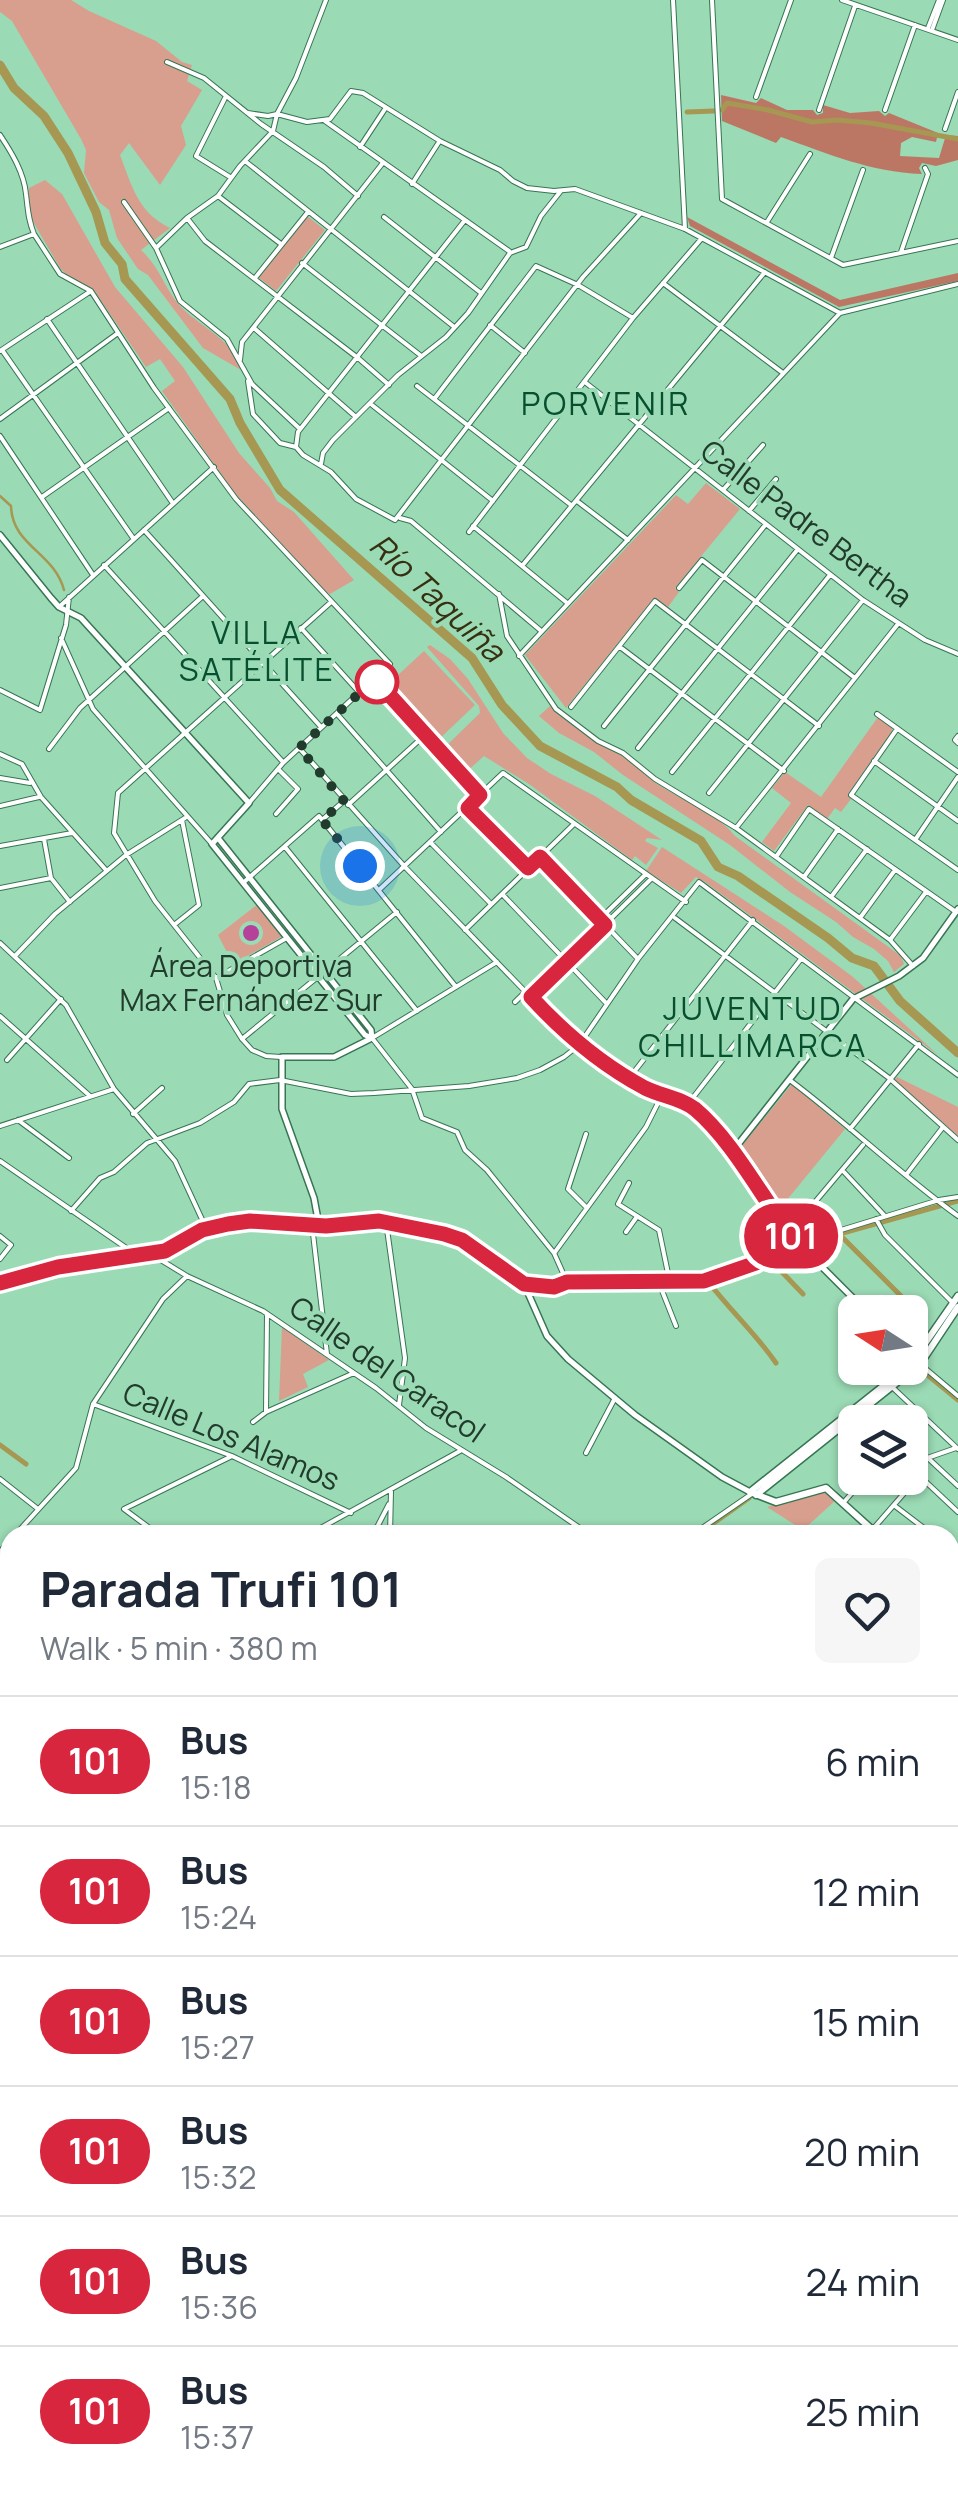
<!DOCTYPE html>
<html lang="en">
<head>
<meta charset="utf-8">
<style>
	:root { --surface:#fff; --page:#f6f6f7; --text:#1f2937; --muted:#747a83; --line:#e0e1e3 }
	body { margin:0; font-family:Manrope,sans-serif; background:var(--page); color:var(--text); height:100vh; display:flex; flex-direction:column; font-size:38px; white-space:nowrap }
	* { box-sizing:border-box; margin:0 }
	p { font-size:32px; color:var(--muted) }
	.icon { flex:none; width:55px; height:55px; fill:none; stroke:currentColor; stroke-width:2; stroke-linecap:round; stroke-linejoin:round }
	.map { position:relative; flex:1; overflow:hidden }
	.sheet { position:absolute; left:0px; top:1525px; width:960px; height:972px; display:flex; flex-direction:column; background:var(--surface); border-radius:30px 30px 0 0; box-shadow:0 2px 8px #0004 }
	.sheet>* { flex:none }
	.badge { padding:0 20px; border-radius:32px; font-size:35px; line-height:65px }
	.needle { width:65px; rotate:282deg }
	.tools { position:absolute; left:838px; top:1295px; display:grid; gap:20px }
	.tools a { display:grid; place-items:center; width:90px; height:90px; border-radius:15px; background:var(--surface); box-shadow:0 2px 8px #0004; font-size:50px }
	.you { position:absolute; width:50px; height:50px; margin:-25px; border:8px solid #fff; border-radius:50%; background:#1a73e8; box-shadow:0 0 0 15px #1a73e833 }
	.map>.badge { position:absolute; translate:-50% -50%; box-shadow:0 0 0 5px #fff }
	.round { display:grid; place-items:center; flex:none; width:105px; height:105px; border-radius:15px; background:var(--page) }
	.head { display:flex; align-items:center; justify-content:space-between; height:170px; padding:0 40px }
	h1 { font-size:48px; font-weight:700; line-height:75px }
	ul { padding:0; list-style:none }
	li { display:flex; align-items:center; gap:30px; height:130px; padding:0 40px; border-top:2px solid var(--line) }
	li div { flex:1 }
	li b { display:block; font-size:38px }
	li em { font-style:normal }
	li .badge { min-width:110px; font-weight:700; text-align:center }
	.map>svg:first-child { display:block }
	.green { fill:#d89f8e }
	.forest { fill:#bb7763 }
	.lines { fill:none; stroke-linecap:round; stroke-linejoin:round }
	.stream { stroke:#a69753; stroke-width:2.5 }
	.canal { stroke:#a69753; stroke-width:5 }
	.river { stroke:#a69753; stroke-width:9 }
	.minor-casing { stroke:#377553; stroke-width:6 }
	.tertiary-casing { stroke:#377553; stroke-width:8 }
	.secondary-casing { stroke:#377553; stroke-width:9 }
	.primary-casing { stroke:#377553; stroke-width:10 }
	.minor { stroke:#fff; stroke-width:4 }
	.tertiary { stroke:#fff; stroke-width:5 }
	.secondary { stroke:#fff; stroke-width:6 }
	.primary { stroke:#fff; stroke-width:8 }
	.line-casing { stroke:#fff; stroke-width:22 }
	.line { stroke:#d7263d; stroke-width:15 }
	.walk { stroke:#213b2c; stroke-width:10; stroke-dasharray:0 18 }
	.stop-dot { fill:#fff; stroke:#d7263d; stroke-width:5 }
	.poi-dot { fill:#b5419b; stroke:#9adab4; stroke-width:4 }
	.labels { text-anchor:middle; stroke-width:8; stroke-linejoin:round; paint-order:stroke }
	.street-label { font-size:30px; fill:#213b2c; stroke:#9adab4 }
	.poi-label { font-size:30px; fill:#213b2c; stroke:#9adab4 }
	.neighbourhood-label { font-size:32px; letter-spacing:2.5px; fill:#084f2f; stroke:#9adab4 }
	.water-label { font-size:32px; font-style:italic; fill:#363011; stroke:#9adab4 }
</style>
</head>
<body>
<div class="map">
<svg width="958" height="2496" viewBox="0 0 958 2496">
	<rect width="100%" height="100%" fill="#9adab4"/>
	<!-- green -->
	<path class="green" d="M0,0H71L89,11L156,41L182,62L192,65L187,81L202,90L181,126L186,145L160,185L129,143L120,155C132,186 138,213 170,228L141,250C161,268 165,291 182,308C203,329 233,339 241,370L203,348L148,275L138,269L117,238L109,210L99,202L84,173L86,150L81,139L12,21L0,12Z
		M45,180L62,194L115,287L183,367L239,453L270,488L277,501L294,512L354,580L330,594L322,590L233,491L162,391L175,381L160,359L146,367L95,292L73,281L60,268L28,213L29,188Z
		M307,216L325,230L276,291L258,277Z
		M706,483L740,509L675,588L679,592L668,607L654,598L566,708L525,655L676,495L688,504Z
		M430,645L450,659L468,679L503,733L527,758L551,774L595,796L662,840L647,838L645,841L658,848L646,865L635,856L632,860L529,784L484,756L465,773L442,750L480,713L479,706L427,647Z
		M424,651L475,705L435,743L385,687Z
		M550,706C572,727 595,741 621,755C634,762 645,776 657,784C683,801 716,812 735,836L901,956L904,964L894,972L888,961L874,949L853,937L836,922L790,892L730,845L623,775L594,752L559,733L539,716Z
		M878,717L892,727V732L848,794L851,799L841,812L835,808L827,819L808,805L774,851L762,842L791,803L772,788L785,772L821,797Z
		M662,847L784,926L853,977L938,1055L705,882L696,877L681,893L646,871Z
		M258,904L283,936L233,964L218,935Z
		M897,1077L958,1107V1136L894,1080Z
		M792,1084L845,1129L777,1212L736,1153Z
		M282,1327L329,1360L303,1374L308,1387L279,1401Z
		M823,1491L836,1500L803,1530L767,1507Z
		M0,1849L10,1850V2080L0,2065Z"/>
	<!-- forest -->
	<path class="forest" d="M721,95L756,103L761,98L787,110H813L817,115L823,113V105L850,113L879,111L885,116L889,113L938,133L936,142L912,137L901,143L900,156L939,158L946,135L958,136V160L936,166L922,163L919,168L922,174C870,172 829,154 781,137L776,143L722,121Z
		M687,217L840,300L958,273V281L839,307L690,226Z"/>
	<g class="lines">
		<!-- stream -->
		<path class="stream" d="M0,496L11,506C12,546 54,552 64,590
			M0,1858L10,1860
			M0,1972L10,1976
			M950,2181L958,2182
			M950,2272H958"/>
		<!-- canal -->
		<path class="canal" d="M722,110L727,103L768,110L812,122L837,120L871,123L958,139
			M687,112L714,111
			M394,1227L462,1245L522,1287
			M317,1229L383,1225
			M839,1234L910,1305
			M801,1239L839,1234L958,1201
			M161,1256L223,1227L254,1224L310,1228
			M764,1260L779,1269L803,1294
			M710,1284C731,1311 756,1334 776,1363
			M5,1285L99,1264L154,1258
			M661,1287C716,1288 748,1272 791,1242
			M530,1288L557,1290L568,1285L655,1287
			M919,1368L958,1400
			M0,1445L26,1464
			M697,1535L749,1498
			M0,1653L10,1660
			M950,1933L952,1934
			M950,2201L958,2215
			M0,2357L10,2351
			M0,2475L10,2480
			M23,2488L32,2492
			M764,2488H767"/>
		<!-- river -->
		<path class="river" d="M0,65L14,88L44,116L68,153L96,212L105,243L122,264L125,279L230,399L240,423L280,490L472,658L502,705L540,746L617,787L631,800L701,841L718,867L738,876L828,938L852,958L874,966L900,1001L958,1053"/>
		<defs>
			<path id="minor" d="M673,0L685,229
				M712,0L722,199L843,265L958,241
				M842,0L958,40
				M928,28L939,0
				M932,30L943,0
				M167,62L204,78L261,124L324,167L358,196
				M756,97L791,0
				M225,98L196,156L230,177
				M819,110L855,6
				M885,110L915,25
				M248,113L268,116L277,114L307,122L330,119L351,91L363,93L440,141L500,170L513,181L527,188L554,191L575,189L685,229L840,313
				M325,121L509,251
				M945,129L958,92
				M0,135C12,153 24,173 26,194C28,210 28,219 34,234
				M360,147L385,109
				M245,161L453,326
				M412,184L439,142
				M218,196L281,244
				M124,202L156,248L180,301L227,339L252,384L300,429
				M384,217L481,293
				M187,218L205,241L358,358L389,385
				M465,220L298,432L296,447L303,455L331,472L356,499L395,520L583,277L641,213
				M767,222L810,154
				M0,247L34,234L60,274L91,291L154,388L236,499L390,664L283,763L249,803
				M156,248L187,218L218,196L240,166L273,131L277,114L296,78L326,0
				M901,252L928,174L925,168
				M831,258L863,170
				M302,263L420,355
				M255,278L308,212
				M663,283L783,373
				M47,319L172,502
				M490,325L525,353
				M254,328L356,417
				M2,350L133,538
				M0,351L91,291
				M240,360L242,342L382,164
				M248,381L253,414L280,443L296,447
				M586,383L863,600L925,640L958,654
				M417,386L571,505
				M435,398L536,266L578,285L633,318
				M372,405L493,501
				M0,419L118,333
				M0,436L93,575
				M321,464L323,453L333,440L398,375L446,337L468,313L510,253L526,247L541,216L560,192
				M723,490L763,445
				M42,497L169,408
				M577,501L628,540
				M749,511L776,479
				M400,518L411,521L540,630
				M473,526L566,602
				M144,530L321,727
				M469,532L633,318L702,238
				M104,565L282,761
				M522,566L765,272
				M679,588L702,560L855,678
				M499,594L507,636L556,709L598,741L623,753L655,779L736,828L890,940L913,966
				M59,607L214,467
				M301,628L358,691
				M61,638L93,709L212,844
				M620,647L784,771
				M519,656L840,313L958,284
				M375,679L479,794
				M0,690L40,710L66,625L69,597
				M571,707L655,601L819,726
				M877,714L958,772
				M338,715L441,832
				M604,726L766,524
				M897,729L851,795L958,870
				M958,736L955,740L958,743
				M299,748L405,867L570,1038L643,1087L688,1104L732,1152
				M638,748L798,549
				M49,749L80,708L203,596
				M0,754L22,764L41,797L106,870
				M874,761L958,821
				M672,772L830,575
				M0,778L30,783
				M709,793L863,600
				M348,805L425,735
				M0,806L39,797
				M468,808L528,868
				M276,814L298,789L278,769
				M322,820L344,801
				M736,828L898,624
				M44,839L51,878L70,902
				M915,840L958,777
				M430,842L490,903
				M0,846L72,833
				M285,847L417,1011
				M776,857L809,809L956,912
				M541,858L638,959
				M804,877L838,829
				M243,883L319,816L456,987
				M0,888L51,878
				M380,889L503,773L686,902
				M503,895L607,1004
				M831,897L867,849
				M675,918L889,1078L958,1140
				M860,918L895,870
				M174,925L199,905L182,820
				M465,930L573,825
				M890,940L926,892
				M0,943L66,1005L114,1089L175,1161L206,1228
				M15,956L55,914L126,855L185,818
				M497,962L372,1038L412,1089L422,1118L457,1132L465,1150L487,1170L554,1253L567,1282
				M216,978L285,939
				M531,997L652,878
				M515,1002L646,874
				M0,1016L90,1096
				M242,1039L397,912
				M281,1057L266,1056L252,1050L242,1039L227,1015L216,978L155,901L114,833L118,793L330,603
				M7,1060L61,999
				M630,1077L753,920
				M791,1081C848,1124 900,1174 958,1216
				M688,1104L801,959
				M133,1114L162,1088
				M18,1120L69,1158
				M0,1126L114,1089
				M850,1129L919,1044
				M586,1134L568,1189L586,1207
				M0,1161L138,1256
				M844,1172L885,1216
				M906,1175L943,1127
				M629,1183L618,1204L659,1230L670,1283
				M71,1211L100,1178L114,1172L147,1143L200,1123L234,1102L249,1084L280,1080L351,1094L374,1093L469,1086L517,1078L540,1070L564,1057L579,1045L638,959L699,882L958,1075
				M876,1219L885,1235L953,1303
				M386,1222L405,1358L399,1405
				M312,1225L327,1354
				M626,1232L636,1218
				M789,1233L863,1145
				M0,1236L11,1245L0,1259
				M555,1252L646,1127L662,1095
				M151,1254L187,1276L263,1311L376,1388L426,1428L506,1477L590,1535
				M659,1283L676,1326
				M525,1284L554,1287L567,1282L705,1281L756,1263L793,1238L841,1230L939,1200L958,1197
				M920,1364L958,1396
				M891,1386L958,1449
				M93,1404L232,1456L351,1513
				M266,1412L267,1314
				M253,1422L266,1412L354,1373
				M586,1453L615,1398
				M929,1459L958,1486
				M910,1464L956,1448
				M910,1467L958,1512
				M0,1479L38,1509
				M844,1502L865,1478
				M895,1506L933,1535
				M873,1529L919,1476
				M15,1535L76,1468L93,1404L163,1299L187,1276
				M159,1535L124,1509L230,1457
				M308,1535L460,1451
				M373,1535L389,1504
				M390,1535L391,1491
				M692,1535L753,1493
				M950,1550L958,1556
				M0,1552L10,1540
				M950,1567L958,1557
				M0,1657L10,1663
				M955,1665L958,1664
				M950,1725L958,1729
				M0,1726L10,1733
				M950,1748L958,1752
				M950,1792L958,1796
				M0,1847L10,1848
				M950,1936L958,1939
				M950,2000L958,1947
				M950,2055L958,2063
				M950,2107L958,2098
				M0,2173L10,2176
				M950,2173L958,2172
				M0,2211L10,2197
				M0,2221L10,2225
				M950,2267H958
				M950,2327L958,2321
				M0,2339L10,2345
				M0,2353L10,2346
				M950,2361L958,2356
				M956,2407H958
				M950,2447L958,2458
				M0,2479L10,2484
				M16,2488L32,2496
				M402,2488L423,2496
				M589,2488L603,2496
				M759,2488L774,2496
				M933,2488L951,2494L958,2486
				M37,2496L41,2488
				M122,2496L128,2488
				M497,2496L501,2488
				M619,2496L622,2488"/>
			<path id="tertiary" d="M0,535L51,598L59,607L81,618L249,803L212,844L365,1035L372,1038
				M218,838L371,1030L372,1038
				M319,1225L314,1198L282,1109V1057H334L370,1039
				M0,1283L58,1267L165,1251L202,1230L228,1223L250,1221L326,1226L379,1221L444,1234L462,1240L524,1284L547,1336L568,1359L635,1415L722,1477L750,1492
				M867,1312L793,1238L732,1152L853,999L899,976L923,958L958,909
				M950,2209L958,2224"/>
			<path id="secondary" d="M910,1365L958,1296
				M756,1495L920,1364L958,1307
				M878,1535L826,1488L776,1502L750,1492L906,1368
				M950,1601L958,1609
				M439,2496L443,2488"/>
			<path id="primary" d="M950,1640L958,1629
				M950,1660L958,1647
				M216,2496L221,2488
				M354,2496L359,2488"/>
		</defs>
		<!-- minor casing -->
		<use href="#minor" class="minor-casing"/>
		<!-- tertiary casing -->
		<use href="#tertiary" class="tertiary-casing"/>
		<!-- secondary casing -->
		<use href="#secondary" class="secondary-casing"/>
		<!-- primary casing -->
		<use href="#primary" class="primary-casing"/>
		<!-- minor -->
		<use href="#minor" class="minor"/>
		<!-- tertiary -->
		<use href="#tertiary" class="tertiary"/>
		<!-- secondary -->
		<use href="#secondary" class="secondary"/>
		<!-- primary -->
		<use href="#primary" class="primary"/>
	</g>
	<g class="lines">
		<defs>
			<path id="line" d="M0,1283L58,1267L165,1251L202,1230L228,1224L250,1221L326,1226L379,1221L444,1234L462,1240L524,1284L554,1287L567,1282L704,1281L756,1263L793,1238C762,1198 733,1141 695,1109C681,1098 661,1096 645,1088C602,1065 564,1033 531,997L605,925L540,857L528,868L468,808L480,795L375,679"/>
		</defs>
		<!-- line casing -->
		<use href="#line" class="line-casing"/>
		<!-- line -->
		<use href="#line" class="line"/>
		<!-- walk -->
		<path class="walk" d="M360,866L322,820L344,801L299,748L375,679L377,682"/>
	</g>
	<!-- markers -->
	<circle class="stop-dot" cx="377" cy="682" r="20"/>
	<circle class="poi-dot" cx="251" cy="933" r="10"/>
	<g class="labels">
		<!-- street labels -->
		<g class="street-label">
			<text transform="translate(806 524) rotate(37)" y="10">Calle Padre Bertha</text>
			<text transform="translate(387 1370) rotate(35)" y="10">Calle del Caracol</text>
			<text transform="translate(231 1437) rotate(23)" y="10">Calle Los Alamos</text>
		</g>
		<!-- poi labels -->
		<g class="poi-label">
			<text x="251" y="977">Área Deportiva<tspan x="251" dy="34">Max Fernández Sur</tspan></text>
		</g>
		<!-- neighbourhood labels -->
		<g class="neighbourhood-label">
			<text x="606" y="415">PORVENIR</text>
			<text x="257" y="644">VILLA<tspan x="257" dy="37">SATÉLITE</tspan></text>
			<text x="753" y="1020">JUVENTUD<tspan x="753" dy="37">CHILLIMARCA</tspan></text>
		</g>
		<!-- water labels -->
		<g class="water-label">
			<text transform="translate(437 598) rotate(43)" y="11">Río Taquiña</text>
		</g>
	</g>
</svg>
<div class="tools">
<a><svg class="needle" viewBox="-14 -14 28 28"><path d="M0-13l5 13h-10z" fill="#e53935"/><path d="M0 13l5-13h-10z" fill="#747a83"/></svg></a>
<a><svg class="icon" aria-label="layers" viewBox="0 0 24 24"><path d="M12 4l9 5-9 5-9-5zM3 14l9 5 9-5"/></svg></a>
</div>
<div class="you" style="left:360px;top:866px"></div>
<b class="badge" style="left:791px;top:1236px;background:#d7263d;color:#fff">101</b>
<section class="sheet">
<div class="head"><div><h1>Parada Trufi 101</h1><p>Walk · 5 min · 380 m</p></div><a class="round"><svg class="icon" aria-label="heart" viewBox="0 0 24 24"><path d="M12 20l-8-8c-3-5 5-10 8-4 3-6 11-1 8 4z"/></svg></a></div>
<ul>
<li><span class="badge" style="background:#d7263d;color:#fff">101</span><div><b>Bus</b><p>15:18</p></div><em>6 min</em></li>
<li><span class="badge" style="background:#d7263d;color:#fff">101</span><div><b>Bus</b><p>15:24</p></div><em>12 min</em></li>
<li><span class="badge" style="background:#d7263d;color:#fff">101</span><div><b>Bus</b><p>15:27</p></div><em>15 min</em></li>
<li><span class="badge" style="background:#d7263d;color:#fff">101</span><div><b>Bus</b><p>15:32</p></div><em>20 min</em></li>
<li><span class="badge" style="background:#d7263d;color:#fff">101</span><div><b>Bus</b><p>15:36</p></div><em>24 min</em></li>
<li><span class="badge" style="background:#d7263d;color:#fff">101</span><div><b>Bus</b><p>15:37</p></div><em>25 min</em></li>
</ul>
</section>
</div>
</body>
</html>
